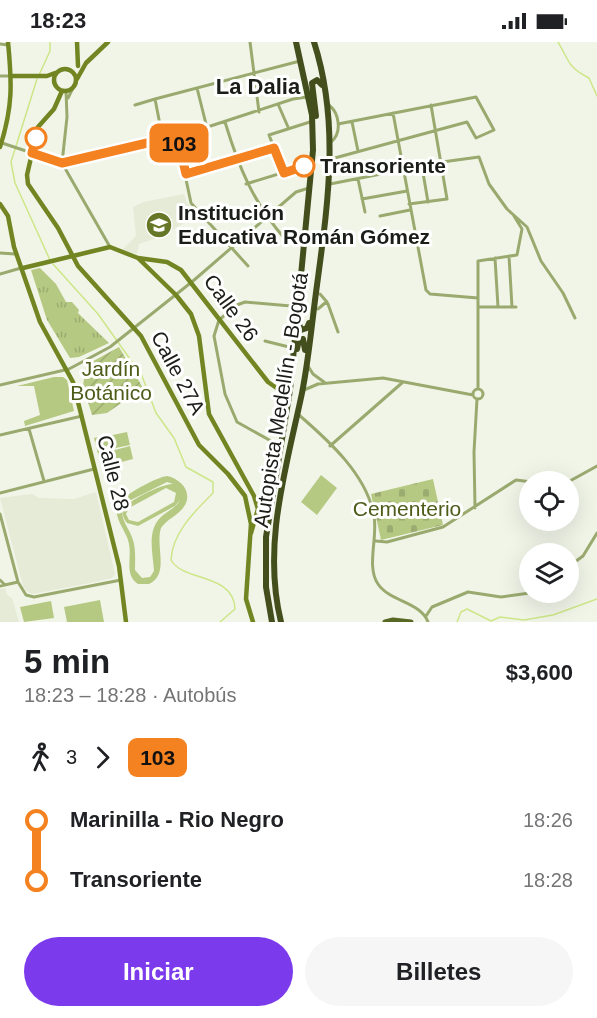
<!DOCTYPE html>
<html lang="es">
<head>
<meta charset="utf-8">
<style>
	:root { --surface:#fff; --page:#f6f6f6; --text:#202124; --muted:#757577; --accent:#7c3aed }
	body { margin:0; font-family:Helvetica,sans-serif; background:var(--page); color:var(--text); height:100vh; display:flex; flex-direction:column; font-size:22px; white-space:nowrap }
	* { box-sizing:border-box; margin:0 }
	p { font-size:20px; color:var(--muted) }
	.icon { flex:none; width:33px; height:33px; fill:none; stroke:currentColor; stroke-width:2; stroke-linecap:round; stroke-linejoin:round }
	.map { position:relative; height:580px; overflow:hidden }
	.side { display:flex; flex-direction:column; background:var(--surface); flex:1 }
	.side>* { flex:none }
	.badge { padding:0 12px; border-radius:9px; font-size:21px; line-height:39px }
	.controls { position:absolute; left:519px; top:429px; display:grid; gap:12px }
	.controls a { display:grid; place-items:center; width:60px; height:60px; border-radius:50%; background:var(--surface); box-shadow:0 6px 24px #0002; font-size:30px }
	.map>.badge { position:absolute; translate:-50% -50%; box-shadow:0 0 0 3px #fff }
	.legs { display:flex; align-items:center; gap:9px; height:66px; padding:0 24px; font-size:20px }
	.legs p { margin-inline-start:auto }
	.summary { display:flex; align-items:center; justify-content:space-between; height:102px; padding:0 24px }
	h1 { font-size:33px; font-weight:700; line-height:45px }
	.cta { display:flex; gap:12px; margin-top:auto; padding:12px 24px }
	.cta a { flex:1; height:69px; border-radius:36px; background:var(--accent); color:#fff; font-size:24px; font-weight:700; line-height:69px; text-align:center }
	.cta a+a { background:var(--page); color:var(--text) }
	ul { padding:0 24px; list-style:none }
	li { display:flex; align-items:center; gap:21px; height:60px; font-size:22px }
	li i { display:grid; place-items:center; width:9px; height:100%; margin:0 8px; background:currentColor }
	li i::after { content:''; width:15px; height:15px; margin:-8px; border:4px solid; border-radius:50%; background:var(--surface) }
	li p { margin-inline-start:auto }
	li:first-child i { background:linear-gradient(#0000 50%,currentColor 0) }
	li:last-child i { background:linear-gradient(currentColor 50%,#0000 0) }
	.status { display:flex; justify-content:space-between; align-items:center; height:42px; padding:0 30px; background:var(--surface); direction:ltr }
	.status svg { height:16px; fill:currentColor }
	.map>svg:first-child { display:block }
	.built { fill:#e5ebd7 }
	.grass { fill:#b6c982; fill-rule:evenodd }
	.cemetery { fill:url(#cemetery-stones) }
	.park { fill:url(#park-tufts) }
	.garden { fill:url(#garden-furrows) }
	.lines { fill:none; stroke-linecap:round; stroke-linejoin:round }
	.stream { stroke:#cde687; stroke-width:1.5 }
	.street { stroke:#9aaa6f; stroke-width:3 }
	.secondary { stroke:#718622; stroke-width:4.5 }
	.primary { stroke:#586724; stroke-width:5 }
	.highway { stroke:#434e1d; stroke-width:6 }
	.line-1-casing { stroke:#fff; stroke-width:14 }
	.line-1 { stroke:#f58220; stroke-width:9 }
	.stop-1-dot { fill:#fff; stroke:#f58220; stroke-width:3 }
	.labels { text-anchor:middle; stroke-width:6; stroke-linejoin:round; paint-order:stroke }
	.stop-label { font-size:21px; font-weight:bold; fill:#1b1d18; stroke:#fff; text-anchor:start }
	.poi-label { font-size:21px; font-weight:bold; fill:#1b1d18; stroke:#fff; text-anchor:start }
	.street-label { font-size:21px; fill:#1b1d18; stroke:#fff }
	.park-label { font-size:21px; fill:#4d5c19; stroke:#fff }
	.neighbourhood-label { font-size:22px; font-weight:bold; fill:#1b1d18; stroke:#fff }
</style>
</head>
<body>
<div class="status"><b>18:23</b><svg viewBox="0 0 49 12"><path d="M0 12V9h3v3zM5 12V6h3v6zM10 12V3h3v9zM15 12V0h3v12zM26 1h20v11H26zM47 4h2v5h-2z"/></svg></div>
<div class="map">
<svg width="597" height="580" viewBox="0 0 597 580">
	<defs>
		<pattern id="cemetery-stones" width="16" height="16" patternUnits="userSpaceOnUse" patternTransform="scale(1.5)"><rect width="16" height="16" fill="#b6c982"/><path d="M2 7V4a2 2 0 0 1 4 0v3zM10 15v-3a2 2 0 0 1 4 0v3z" fill="#9cac70"/></pattern>
		<pattern id="park-tufts" width="24" height="20" patternUnits="userSpaceOnUse" patternTransform="scale(1.5)"><rect width="24" height="20" fill="#b6c982"/><path d="M3 7l-1-3M5 7V3M7 7l1-3M15 17l-1-3M17 17v-4M19 17l1-3" fill="none" stroke="#9cac70"/></pattern>
		<pattern id="garden-furrows" width="10" height="10" patternUnits="userSpaceOnUse" patternTransform="scale(1.5)"><rect width="10" height="10" fill="#b6c982"/><path d="M-1 1l2-2M0 10L10 0M9 11l2-2" fill="none" stroke="#9cac70"/></pattern>
	</defs>
	<rect width="100%" height="100%" fill="#f1f5e8"/>
	<!-- built -->
	<path class="built" d="M184,152L187,161L198,172L163,194L139,202L137,212L122,208L136,194L133,165L143,160Z
		M96,450L115,532L112,536L85,542L33,552L28,550L23,544L0,456L32,452L39,456L74,457Z
		M5,546L7,553L12,556L19,580H0V547Z"/>
	<!-- grass -->
	<path class="grass" d="M54,335H63L67,338L74,369L25,384L24,379L40,373L34,344H17Z
		M127,390L130,403L111,407L108,394Z
		M106,393L111,413L99,416L94,396Z
		M130,404L133,417L114,422L111,409Z
		M321,433L337,446L317,473L301,460Z
		M167,434C182,437 194,452 183,466C177,474 167,477 161,486C155,504 170,532 149,542H138C124,533 132,516 129,502C127,489 112,476 118,462C123,453 157,435 167,434ZM167,440L173,442C164,441 126,459 123,468C122,474 124,477 127,481L138,484L175,464L180,458C176,466 169,468 162,474C146,488 153,511 154,529L150,535L142,536L135,528C135,518 136,508 133,498C129,484 117,476 125,461ZM166,446L176,451L174,460L138,480L129,478L126,472L129,466Z
		M100,558L104,580H67L64,565Z
		M51,559L54,576L24,580L20,565Z"/>
	<!-- cemetery -->
	<path class="cemetery" d="M433,437L443,483L381,498L371,452Z"/>
	<!-- park -->
	<path class="park" d="M40,226L56,242L66,260H72L79,268L78,271C90,283 97,289 109,301L79,315L70,316L47,278L31,228Z"/>
	<!-- garden -->
	<path class="garden" d="M119,305L143,346L107,371L92,373L83,344L86,323Z"/>
	<g class="lines">
		<!-- stream -->
		<path class="stream" d="M558,0C569,18 567,25 589,36L597,54
			M39,33L50,9V0
			M37,37L11,120L15,141L50,218
			M53,222L98,272L142,334L156,371L174,396L186,425L213,440V451C195,469 172,491 171,518C183,540 234,531 235,567L220,580
			M457,580L461,570L467,567L491,579L500,575L524,578L553,573L597,557"/>
		<!-- street -->
		<path class="street" d="M250,0L259,70
			M0,2L8,3
			M0,34H10
			M197,46L207,86
			M66,49L67,75L62,121L110,205
			M68,56L73,46
			M278,62L288,85
			M135,63L155,57
			M329,63C340,72 342,91 331,100
			M393,71L426,248L430,252L478,256
			M225,80C239,126 253,160 285,197
			M352,80L358,109
			M177,95L191,161L248,224
			M163,98L155,57L300,19
			M2,101L62,121L177,95L293,57L307,55
			M331,117L467,80L476,96L494,88L476,55L338,82
			M422,125L428,160
			M284,131L269,93L313,79
			M186,132L274,106
			M358,137L365,170
			M246,142L311,122
			M330,142L442,120L479,115L489,142L507,167L527,185L541,219L563,251L575,276
			M362,157L407,149
			M409,162L447,157L431,63
			M380,174L410,168
			M0,211L15,212
			M509,214L512,265
			M495,216L498,265
			M0,232L21,226
			M320,252L327,260
			M478,265H516
			M318,267L325,261L328,262L338,290
			M265,299L293,306
			M308,324L313,332L324,340
			M0,343L69,327L110,305L193,239L296,150L309,146
			M478,347V219L517,213L522,187L514,174
			M473 352a5 5 0 1 1 10 0a5 5 0 1 1-10 0Z
			M304,348L318,342L383,336L473,353
			M299,373C329,399 367,433 374,474C378,495 366,525 378,542C390,560 421,560 428,580
			M29,387L44,439
			M0,393L82,374
			M280,404L237,380L225,352L214,294L219,278L237,263L245,260L291,264
			M330,404L403,340
			M568,440L597,424
			M0,451L94,427
			M475,466L474,410L477,357
			M0,472L18,540L26,553L34,555L121,538
			M376,499L387,500L443,485L516,438L532,440
			M568,525L583,514L597,491
			M0,538L5,543
			M0,544L18,540
			M426,574L432,565L468,550L501,555L537,550"/>
		<!-- secondary -->
		<path class="secondary" d="M77,0L78,24
			M54 38a11 11 0 1 1 22 0a11 11 0 1 1-22 0Z
			M12,34H47L55,31
			M77,37L86,21L108,0
			M62,49L54,67L38,85L27,133L28,142L58,186L78,224L141,294L199,403L228,432L245,454L251,482L246,557L253,580
			M0,105C13,65 12,41 8,0
			M0,162L8,174L14,205L40,280L73,340L119,524L126,580
			M138,216L167,220L181,228L268,340L288,354
			M23,226L110,205L138,216L176,253L191,272L199,294L209,372L254,454L258,467L251,491"/>
		<!-- primary -->
		<path class="primary" d="M385,580L393,578L411,580"/>
		<!-- highway -->
		<path class="highway" d="M316,74L312,41L317,38L322,43
			M298,279L301,288L307,286L309,281
			M297,307L299,298L303,297L305,308
			M272,580L266,545V495L290,348L313,108L312,73L296,0
			M281,580C262,503 286,427 302,351C309,316 312,279 317,243C328,161 340,81 314,0"/>
	</g>
	<g class="lines">
		<defs>
			<path id="line-1" d="M36,96L32,111L62,121L177,94L186,132L274,106L284,131L304,124"/>
		</defs>
		<!-- line-1 casing -->
		<use href="#line-1" class="line-1-casing"/>
		<!-- line-1 -->
		<use href="#line-1" class="line-1"/>
	</g>
	<!-- icons -->
	<defs>
		<symbol id="school-disc" viewBox="-11 -11 22 22"><circle r="9.5" fill="#667827" stroke="#fff"/><path d="M0-5L7-2L0 1L-7-2ZM-4 1L0 2.5L4 1V4Q0 6-4 4Z" fill="#fff"/></symbol>
	</defs>
	<g fill-rule="evenodd">
		<use href="#school-disc" x="144" y="168" width="30" height="30"/>
	</g>
	<!-- markers -->
	<g class="stop-1-dot">
		<circle cx="36" cy="96" r="10"/>
		<circle cx="304" cy="124" r="10"/>
	</g>
	<g class="labels">
		<!-- stop labels -->
		<g class="stop-label">
			<text x="320" y="131">Transoriente</text>
		</g>
		<!-- poi labels -->
		<g class="poi-label">
			<text x="178" y="178">Institución<tspan x="178" dy="24">Educativa Román Gómez</tspan></text>
		</g>
		<!-- street labels -->
		<g class="street-label">
			<text transform="translate(231 266) rotate(54)" y="7">Calle 26</text>
			<text transform="translate(178 331) rotate(62)" y="7">Calle 27A</text>
			<text transform="translate(281 358) rotate(-81)" y="7">Autopista Medellín - Bogotá</text>
			<text transform="translate(113 431) rotate(76)" y="7">Calle 28</text>
		</g>
		<!-- park labels -->
		<g class="park-label">
			<text x="111" y="334">Jardín<tspan x="111" dy="24">Botánico</tspan></text>
			<text x="407" y="474">Cementerio</text>
		</g>
		<!-- neighbourhood labels -->
		<g class="neighbourhood-label">
			<text x="258" y="52">La Dalia</text>
		</g>
	</g>
</svg>
<div class="controls">
<a><svg class="icon" aria-label="locate" viewBox="0 0 24 24"><circle cx="12" cy="12" r="6"/><path d="M12 2v4M12 18v4M2 12h4M18 12h4"/></svg></a>
<a><svg class="icon" aria-label="layers" viewBox="0 0 24 24"><path d="M12 4l9 5-9 5-9-5zM3 14l9 5 9-5"/></svg></a>
</div>
<b class="badge" style="left:179px;top:101px;background:#f58220;color:#111">103</b>
</div>
<section class="side">
<div class="summary"><div><h1>5 min</h1><p>18:23 – 18:28 · Autobús</p></div><b>$3,600</b></div>
<div class="legs"><svg class="icon" aria-label="walk" viewBox="0 0 24 24"><circle cx="13" cy="4" r="2"/><path d="M13 8l-2 6 4 7M11 14l-3 7M7 12l3-4h3l4 4"/></svg>3<svg class="icon" aria-label="forward" viewBox="0 0 24 24"><path d="M9 5l7 7-7 7"/></svg><b class="badge" style="background:#f58220;color:#111">103</b></div>
<ul>
<li><i style="color:#f58220"></i><b>Marinilla - Rio Negro</b><p>18:26</p></li>
<li><i style="color:#f58220"></i><b>Transoriente</b><p>18:28</p></li>
</ul>
<div class="cta"><a>Iniciar</a><a>Billetes</a></div>
</section>
</body>
</html>
